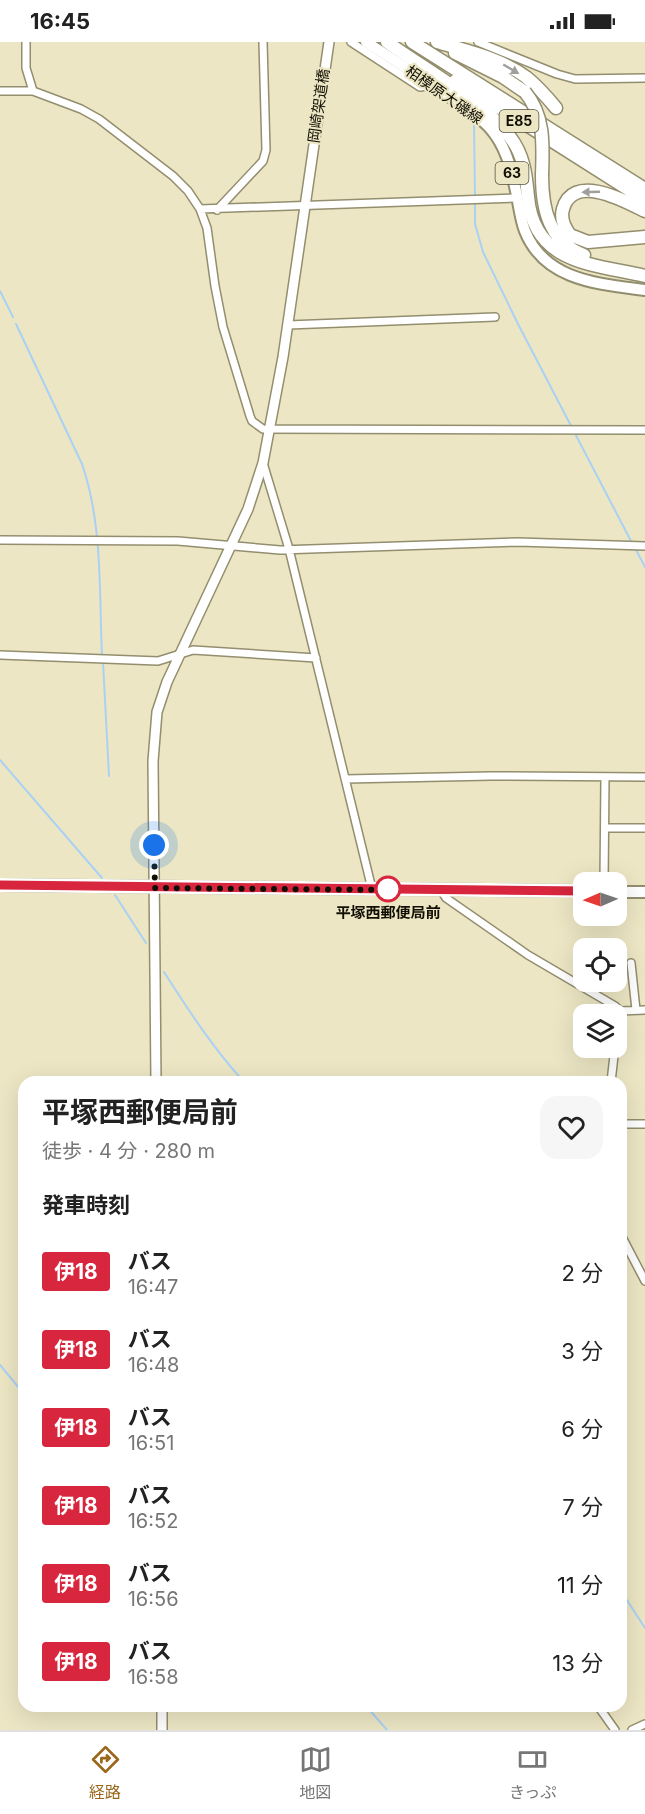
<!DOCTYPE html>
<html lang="ja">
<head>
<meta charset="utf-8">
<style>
	:root { --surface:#fff; --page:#f6f6f6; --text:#222; --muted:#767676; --line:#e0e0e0; --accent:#99681b }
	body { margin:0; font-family:Inter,"Noto Sans JP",sans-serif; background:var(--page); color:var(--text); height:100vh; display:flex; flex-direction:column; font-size:22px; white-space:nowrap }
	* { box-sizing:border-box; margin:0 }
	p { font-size:20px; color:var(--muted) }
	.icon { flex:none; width:33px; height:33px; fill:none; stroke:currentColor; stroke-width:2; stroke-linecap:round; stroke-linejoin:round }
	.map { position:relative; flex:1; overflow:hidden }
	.drawer { position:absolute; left:18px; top:1034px; width:609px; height:636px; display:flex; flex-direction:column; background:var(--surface); border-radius:18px; box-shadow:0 6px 24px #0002 }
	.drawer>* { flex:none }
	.badge { padding:0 12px; border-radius:4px; font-size:21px; line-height:39px }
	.needle { width:39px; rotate:268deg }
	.tools { position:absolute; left:573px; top:830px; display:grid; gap:12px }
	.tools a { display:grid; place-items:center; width:54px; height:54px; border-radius:12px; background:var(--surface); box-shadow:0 6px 24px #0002; font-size:30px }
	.you { position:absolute; width:30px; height:30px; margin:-15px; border:4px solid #fff; border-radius:50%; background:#1a73e8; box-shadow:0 0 0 9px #1a73e833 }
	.map>.badge { position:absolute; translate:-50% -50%; box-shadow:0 0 0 3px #fff }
	h2 { padding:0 24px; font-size:22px; line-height:54px }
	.round { display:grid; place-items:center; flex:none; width:63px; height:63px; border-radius:18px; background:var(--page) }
	.summary { display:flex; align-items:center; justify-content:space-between; height:102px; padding:0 24px }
	h1 { font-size:28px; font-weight:700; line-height:45px }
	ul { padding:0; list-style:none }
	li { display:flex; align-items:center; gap:18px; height:78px; padding:0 24px }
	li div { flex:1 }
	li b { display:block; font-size:22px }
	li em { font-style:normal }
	li .badge { min-width:66px; font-weight:700; text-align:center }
	.status { display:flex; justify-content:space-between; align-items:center; height:42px; padding:0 30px; background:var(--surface); direction:ltr }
	.status svg { height:16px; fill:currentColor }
	.tabs { display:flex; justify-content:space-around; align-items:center; height:84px; border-top:2px solid var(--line); background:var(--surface); font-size:16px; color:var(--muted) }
	.tabs a { display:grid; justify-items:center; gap:3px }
	.tabs .active { color:var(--accent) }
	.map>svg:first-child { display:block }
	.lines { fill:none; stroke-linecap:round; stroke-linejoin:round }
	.stream { stroke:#aad1f4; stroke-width:2 }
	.street-casing { stroke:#938e6e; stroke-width:10 }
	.secondary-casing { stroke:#938e6e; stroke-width:12 }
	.primary-casing { stroke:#938e6e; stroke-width:14 }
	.highway-casing { stroke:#938e6e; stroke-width:15 }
	.street { stroke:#fff; stroke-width:7 }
	.secondary { stroke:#fff; stroke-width:9 }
	.primary { stroke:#fff; stroke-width:10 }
	.highway { stroke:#fff; stroke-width:12 }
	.highway-bridge-casing { stroke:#938e6e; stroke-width:15; stroke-linecap:butt }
	.highway-bridge { stroke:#fff; stroke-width:12 }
	.oneway { fill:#a09f9b }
	.line-casing { stroke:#fff; stroke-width:14 }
	.line { stroke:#d7263d; stroke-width:9 }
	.walk { stroke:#110f04; stroke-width:6; stroke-dasharray:0 10.8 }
	.stop-dot { fill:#fff; stroke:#d7263d; stroke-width:3 }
	.labels { text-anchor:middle; stroke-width:4.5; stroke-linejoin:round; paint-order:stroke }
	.shield { fill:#ece6c4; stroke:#53503e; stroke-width:1.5 }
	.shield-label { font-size:14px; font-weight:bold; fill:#110f04 }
	.street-label { font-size:15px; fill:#110f04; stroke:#ece6c4 }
	.stop-label { font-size:15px; font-weight:bold; fill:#110f04; stroke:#ece6c4 }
</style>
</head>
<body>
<div class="status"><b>16:45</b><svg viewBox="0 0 49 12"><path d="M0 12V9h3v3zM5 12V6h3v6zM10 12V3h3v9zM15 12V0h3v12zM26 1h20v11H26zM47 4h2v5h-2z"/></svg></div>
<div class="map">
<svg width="645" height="1688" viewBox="0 0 645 1688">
	<rect width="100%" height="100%" fill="#ece6c4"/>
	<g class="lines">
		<!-- stream -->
		<path class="stream" d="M474,82L475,155
			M475,160V182L483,210L518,282L632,501
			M0,249L13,275
			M16,282L82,422C103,483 99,550 102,614
			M635,506L645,525
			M103,620L109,734
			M0,718L102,836
			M115,853L146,901
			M164,930C189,969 213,1006 244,1040
			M0,1323L24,1352
			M621,1549L645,1586
			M366,1664L387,1688"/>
		<defs>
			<path id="street" d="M26,0V26L33,49
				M351,0L420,45L433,43
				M478,0L557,32L575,37L645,36
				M0,49H33L81,67L99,77L173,134L188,149L200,167L207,186L215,244L223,285L250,374L252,379L263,387L645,388
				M200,167L518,156
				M217,168L263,119L266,108L263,0
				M288,283L495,275
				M263,421L289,507L372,847
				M0,498L178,499L280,508L518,500L645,504
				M0,613L158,619L193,608L316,616
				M345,737L491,734L645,735
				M605,786H645
				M604,840L605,735
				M441,848L446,856L528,913L615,964L620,969L645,968
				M631,921L636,968
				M616,996L620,969
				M611,1040L615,1005
				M621,1082H645
				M621,1193L645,1239
				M598,1664L615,1688
				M632,1688L645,1682"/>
			<path id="secondary" d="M156,1040L153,719L157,670L167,640L248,467L263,421L283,315L329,0
				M162,1664V1688"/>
			<path id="primary" d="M366,0C393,17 420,35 447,53C462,63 478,73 490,86C506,104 511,126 516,149C519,162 520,176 525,189C545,239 599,242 645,248
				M0,843L584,849
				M616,850H645"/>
			<path id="highway" d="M387,0C424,27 484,59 510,95C524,113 526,133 528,155C534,222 593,222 645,234
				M412,0L645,147
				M437,0C467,9 500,16 526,35C537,44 547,55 556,66
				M455,11L503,35L525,50
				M456,38L645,158
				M542,133C542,167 549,200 584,213
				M645,169C625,159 573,130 563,167C560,177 564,185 570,193L588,200L645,195"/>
		</defs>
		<!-- street casing -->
		<use href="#street" class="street-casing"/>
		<!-- secondary casing -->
		<use href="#secondary" class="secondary-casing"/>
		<!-- primary casing -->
		<use href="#primary" class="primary-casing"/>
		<!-- highway casing -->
		<use href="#highway" class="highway-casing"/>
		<!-- street -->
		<use href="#street" class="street"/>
		<!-- secondary -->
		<use href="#secondary" class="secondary"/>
		<!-- primary -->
		<use href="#primary" class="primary"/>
		<!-- highway -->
		<use href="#highway" class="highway"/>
		<defs>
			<path id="highway-bridge" d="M525,50C545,74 543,103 542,133"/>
		</defs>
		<!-- highway-bridge casing -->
		<use href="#highway-bridge" class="highway-bridge-casing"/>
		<!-- highway-bridge -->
		<use href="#highway-bridge" class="highway-bridge"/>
	</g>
	<!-- one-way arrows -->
	<defs><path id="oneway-solid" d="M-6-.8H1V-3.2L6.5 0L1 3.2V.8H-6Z" transform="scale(1.5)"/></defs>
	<g class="oneway">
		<use href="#oneway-solid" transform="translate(511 27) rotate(30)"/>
		<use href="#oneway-solid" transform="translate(591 150) rotate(178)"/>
	</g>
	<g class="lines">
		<defs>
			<path id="line" d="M0,843L584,849"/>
		</defs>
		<!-- line casing -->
		<use href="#line" class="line-casing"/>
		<!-- line -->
		<use href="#line" class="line"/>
		<!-- walk -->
		<path class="walk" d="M154,803L155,846L395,848L388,847"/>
	</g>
	<!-- markers -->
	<circle class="stop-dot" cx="388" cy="847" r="12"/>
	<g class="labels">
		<!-- shield labels -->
		<g class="shield">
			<rect x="499.5" y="68" width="39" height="22" rx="4.5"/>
			<rect x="495.5" y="120" width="33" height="22" rx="4.5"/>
		</g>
		<g class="shield-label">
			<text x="519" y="84">E85</text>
			<text x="512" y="136">63</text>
		</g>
		<!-- street labels -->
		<g class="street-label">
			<text transform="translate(444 53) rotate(35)" y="5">相模原大磯線</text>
			<text transform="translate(319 64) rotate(-82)" y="5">岡崎架道橋</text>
		</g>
		<!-- stop labels -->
		<g class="stop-label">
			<text x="388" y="876">平塚西郵便局前</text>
		</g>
	</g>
</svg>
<div class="tools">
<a><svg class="needle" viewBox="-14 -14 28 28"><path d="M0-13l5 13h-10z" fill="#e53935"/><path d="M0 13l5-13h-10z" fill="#767676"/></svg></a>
<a><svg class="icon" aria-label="locate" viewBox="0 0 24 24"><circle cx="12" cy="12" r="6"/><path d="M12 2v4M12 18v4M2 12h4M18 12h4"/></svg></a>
<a><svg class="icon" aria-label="layers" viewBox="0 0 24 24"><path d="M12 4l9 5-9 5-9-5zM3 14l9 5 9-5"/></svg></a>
</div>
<div class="you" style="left:154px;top:803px"></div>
<section class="drawer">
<div class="summary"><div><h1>平塚西郵便局前</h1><p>徒歩 · 4 分 · 280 m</p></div><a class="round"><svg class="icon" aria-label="heart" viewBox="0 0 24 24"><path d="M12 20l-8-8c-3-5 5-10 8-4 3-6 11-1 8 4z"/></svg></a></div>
<h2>発車時刻</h2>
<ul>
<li><span class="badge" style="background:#d7263d;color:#fff">伊18</span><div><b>バス</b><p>16:47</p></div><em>2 分</em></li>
<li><span class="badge" style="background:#d7263d;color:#fff">伊18</span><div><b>バス</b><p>16:48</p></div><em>3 分</em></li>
<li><span class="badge" style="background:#d7263d;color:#fff">伊18</span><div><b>バス</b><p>16:51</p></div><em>6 分</em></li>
<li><span class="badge" style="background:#d7263d;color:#fff">伊18</span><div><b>バス</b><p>16:52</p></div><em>7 分</em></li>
<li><span class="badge" style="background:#d7263d;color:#fff">伊18</span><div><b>バス</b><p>16:56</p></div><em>11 分</em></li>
<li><span class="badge" style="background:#d7263d;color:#fff">伊18</span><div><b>バス</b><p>16:58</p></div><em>13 分</em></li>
</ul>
</section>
</div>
<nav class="tabs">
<a class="active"><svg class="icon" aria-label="directions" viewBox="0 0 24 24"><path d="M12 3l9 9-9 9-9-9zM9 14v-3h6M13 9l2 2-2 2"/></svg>経路</a>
<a><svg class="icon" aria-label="map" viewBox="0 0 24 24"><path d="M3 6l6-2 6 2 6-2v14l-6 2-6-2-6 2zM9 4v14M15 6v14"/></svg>地図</a>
<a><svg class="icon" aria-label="tickets" viewBox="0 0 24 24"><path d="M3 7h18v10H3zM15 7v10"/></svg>きっぷ</a>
</nav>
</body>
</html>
